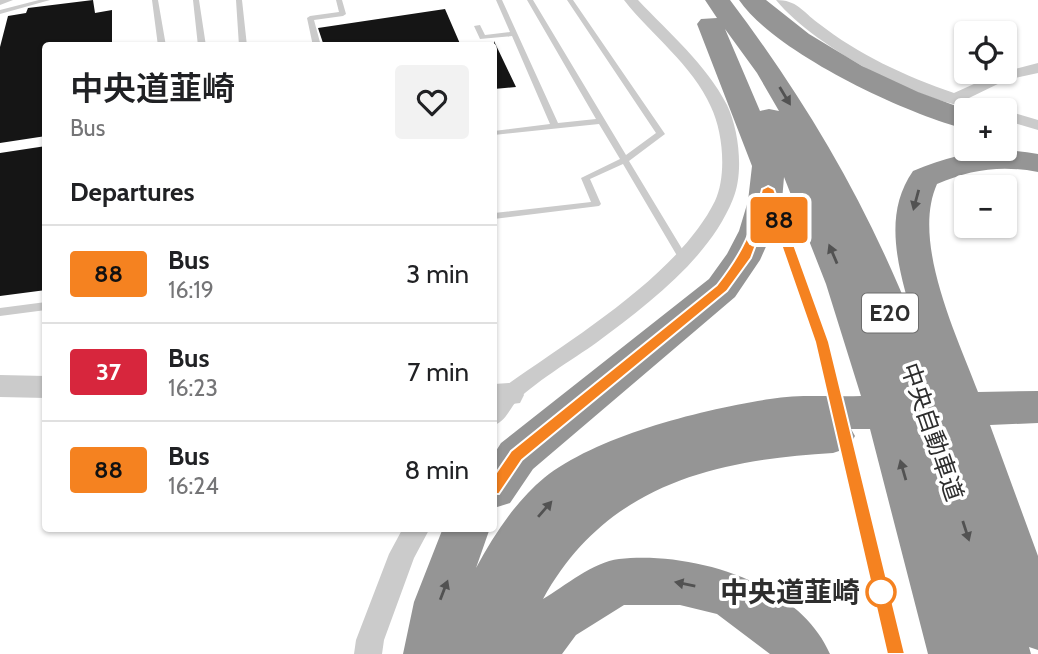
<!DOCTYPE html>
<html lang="en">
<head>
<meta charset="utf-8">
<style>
	:root { --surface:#fff; --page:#f2f2f2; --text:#202124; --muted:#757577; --line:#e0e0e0 }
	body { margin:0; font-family:Cabin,"Noto Sans JP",sans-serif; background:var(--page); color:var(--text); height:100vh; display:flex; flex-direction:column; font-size:26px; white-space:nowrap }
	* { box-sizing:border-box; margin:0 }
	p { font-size:23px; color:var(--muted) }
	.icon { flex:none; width:38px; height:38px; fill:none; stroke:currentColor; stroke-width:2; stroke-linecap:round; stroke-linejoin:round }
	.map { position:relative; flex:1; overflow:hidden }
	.side { position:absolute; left:42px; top:42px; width:455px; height:490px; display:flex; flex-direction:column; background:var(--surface); border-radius:7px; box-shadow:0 2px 5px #0004 }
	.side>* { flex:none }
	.badge { padding:0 14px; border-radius:5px; font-size:24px; line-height:46px }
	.fabs { position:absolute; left:954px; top:21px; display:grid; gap:14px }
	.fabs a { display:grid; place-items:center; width:63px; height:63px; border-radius:7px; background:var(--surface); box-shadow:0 2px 5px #0004; font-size:35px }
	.map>.badge { position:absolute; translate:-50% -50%; box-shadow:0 0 0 4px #fff }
	h2 { padding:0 28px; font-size:26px; line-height:63px }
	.round { display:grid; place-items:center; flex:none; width:74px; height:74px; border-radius:7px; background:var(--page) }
	.summary { display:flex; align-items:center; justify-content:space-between; height:119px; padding:0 28px }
	h1 { font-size:33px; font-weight:600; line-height:52px }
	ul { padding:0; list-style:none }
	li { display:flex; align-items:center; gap:21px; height:98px; padding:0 28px; border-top:2px solid var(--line) }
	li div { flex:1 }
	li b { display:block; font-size:26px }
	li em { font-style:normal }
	li .badge { min-width:77px; font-weight:700; text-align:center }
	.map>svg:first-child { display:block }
	.building { fill:#151515 }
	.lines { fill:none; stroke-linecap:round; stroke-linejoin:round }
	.service { fill:#cbcbcb; fill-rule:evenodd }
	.minor { fill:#cbcbcb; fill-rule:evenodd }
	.tertiary { fill:#cbcbcb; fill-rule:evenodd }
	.motorway { fill:#959595; fill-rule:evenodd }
	.oneway { fill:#525252 }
	.line { fill:#f58220; stroke:#fff; stroke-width:2 }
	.stop-dot { fill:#fff; stroke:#f58220; stroke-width:3.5 }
	.labels { text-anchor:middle; stroke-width:7; stroke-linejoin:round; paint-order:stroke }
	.shield { fill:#fff; stroke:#6d6d6d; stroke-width:2 }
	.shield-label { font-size:23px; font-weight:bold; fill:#2e2e2e }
	.street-label { font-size:24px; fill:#2e2e2e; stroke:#fff }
	.near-stop-label { font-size:28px; font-weight:bold; fill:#2e2e2e; stroke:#fff; text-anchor:end }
</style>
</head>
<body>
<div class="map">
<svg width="1038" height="654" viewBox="0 0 1038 654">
	<rect width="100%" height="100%" fill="#fff"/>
	<!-- building -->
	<path class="building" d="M93,0L95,13L112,10V46H46V136L0,143V47L8,16L26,13L28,8Z
		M445,9L461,46H324L318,28Z
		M494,41L516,87L494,89Z
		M46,146V290L0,296V153Z"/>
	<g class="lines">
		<!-- service -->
		<path class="service" d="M39,0H50L0,14V10Z
			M152,0H158L166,46H158Z
			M193,0H199L206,46H198Z
			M236,0H242L247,46H239Z
			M336,0H342L346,14L343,16L314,20L321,46H313L307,18L310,16L339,12Z
			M496,0H502L558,123L596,119L527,0H533L626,155L656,133L567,0H573L665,134L629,161L687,257L685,259H679L623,164L590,179L601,204L599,206L494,219V213L591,202L581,178L620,159L599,124L494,135V131L550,124L512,36L480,39L474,26L480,25L485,35L510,32Z
			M774,202L779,205L827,342L844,409L842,412L838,413L834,412L832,409L817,342L769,205Z
			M46,302V310L0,316V308Z
			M845,430L849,432L851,435L903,654H889L839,435L841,432Z"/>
		<!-- minor -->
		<path class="minor" d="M0,0H13L0,5Z
			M624,0H638C669,33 706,64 727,105C739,130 744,173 733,199C709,259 647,305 596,343C575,358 530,385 515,403C508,412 505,421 494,425V399L501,389C568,341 678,276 715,201C727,175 723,132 711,107C692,64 652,36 624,0Z
			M776,0C797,0 802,11 818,23C859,55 905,76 954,93L996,74L1038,63V73L1006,80L969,98L996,107L998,110C935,113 816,49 776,0Z
			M1004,110L1038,120V130L1004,120Z
			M403,528H430L414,558L384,640L382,654H354L356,640L389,554Z"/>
		<!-- tertiary -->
		<path class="tertiary" d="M0,375L46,376V398L0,397Z
			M509,383L520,387L524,395L520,403L494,406V384Z"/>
		<!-- motorway -->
		<path class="motorway" d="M705,0H730C807,102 868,206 915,326C901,276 880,218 913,171C954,154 994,145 1038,154V172C1002,165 971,169 937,184C911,242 957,336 978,392L1038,391V423L990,425L1038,556V650L1029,647L1031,654H928L870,429H851L855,436L848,448L833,453C712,460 605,486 543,599C565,586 593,562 619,559C692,551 799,582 830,654H770L717,614L680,605H624L576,635L562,654H403L414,602L443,528H490L476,568C494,535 515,502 544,478C596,436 703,409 770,399C799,394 831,397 861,396L826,284L784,177L782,201L773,231L760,260L735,297L533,469L510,503L494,508V454L501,443L709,279L727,254L739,231L748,201L752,166L697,24L701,19L717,18ZM725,29L757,73L779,111L769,109L760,111Z
			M739,0H766L809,34L862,66L918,92L967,110L966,129C905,114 774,52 739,0Z"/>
	</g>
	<!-- one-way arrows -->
	<defs><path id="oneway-solid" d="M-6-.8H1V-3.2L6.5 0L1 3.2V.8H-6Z" transform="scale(1.75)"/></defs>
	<g class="oneway">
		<use href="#oneway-solid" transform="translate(785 96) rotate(59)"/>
		<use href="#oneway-solid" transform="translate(916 200) rotate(105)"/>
		<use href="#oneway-solid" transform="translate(833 254) rotate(-113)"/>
		<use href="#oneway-solid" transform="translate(903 470) rotate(-106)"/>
		<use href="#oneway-solid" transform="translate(545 509) rotate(-49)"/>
		<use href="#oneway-solid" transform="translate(966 531) rotate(72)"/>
		<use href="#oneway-solid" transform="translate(685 584) rotate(-169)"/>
		<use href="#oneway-solid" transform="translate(444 590) rotate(-69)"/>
	</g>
	<!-- line -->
	<path class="line" d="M768,186L774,189L829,342L905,654H887L815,342L769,210L751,258L727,291L522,460L499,494H488L485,489L511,451L717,285C743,252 753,229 762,189Z"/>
	<!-- markers -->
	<circle class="stop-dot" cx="881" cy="592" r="14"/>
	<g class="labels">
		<!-- shield labels -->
		<rect class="shield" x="862" y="293.5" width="56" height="39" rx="5"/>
		<g class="shield-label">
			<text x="890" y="321">E20</text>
		</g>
		<!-- street labels -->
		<g class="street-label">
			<text transform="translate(932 432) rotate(71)" y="8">中央自動車道</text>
		</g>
		<!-- near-stop labels -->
		<g class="near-stop-label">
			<text x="860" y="602">中央道韮崎</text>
		</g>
	</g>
</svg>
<div class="fabs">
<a><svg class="icon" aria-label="locate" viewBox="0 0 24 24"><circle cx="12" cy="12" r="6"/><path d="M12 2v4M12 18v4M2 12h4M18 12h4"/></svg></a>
<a>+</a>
<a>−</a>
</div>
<b class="badge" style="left:779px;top:220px;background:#f58220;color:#111">88</b>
<section class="side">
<div class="summary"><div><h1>中央道韮崎</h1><p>Bus</p></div><a class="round"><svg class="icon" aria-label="heart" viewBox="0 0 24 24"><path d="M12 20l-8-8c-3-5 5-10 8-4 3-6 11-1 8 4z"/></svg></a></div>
<h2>Departures</h2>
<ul>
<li><span class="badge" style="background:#f58220;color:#111">88</span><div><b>Bus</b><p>16:19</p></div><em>3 min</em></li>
<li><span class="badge" style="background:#d7263d;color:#fff">37</span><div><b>Bus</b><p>16:23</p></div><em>7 min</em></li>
<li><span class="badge" style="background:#f58220;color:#111">88</span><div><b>Bus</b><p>16:24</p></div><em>8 min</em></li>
</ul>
</section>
</div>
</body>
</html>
